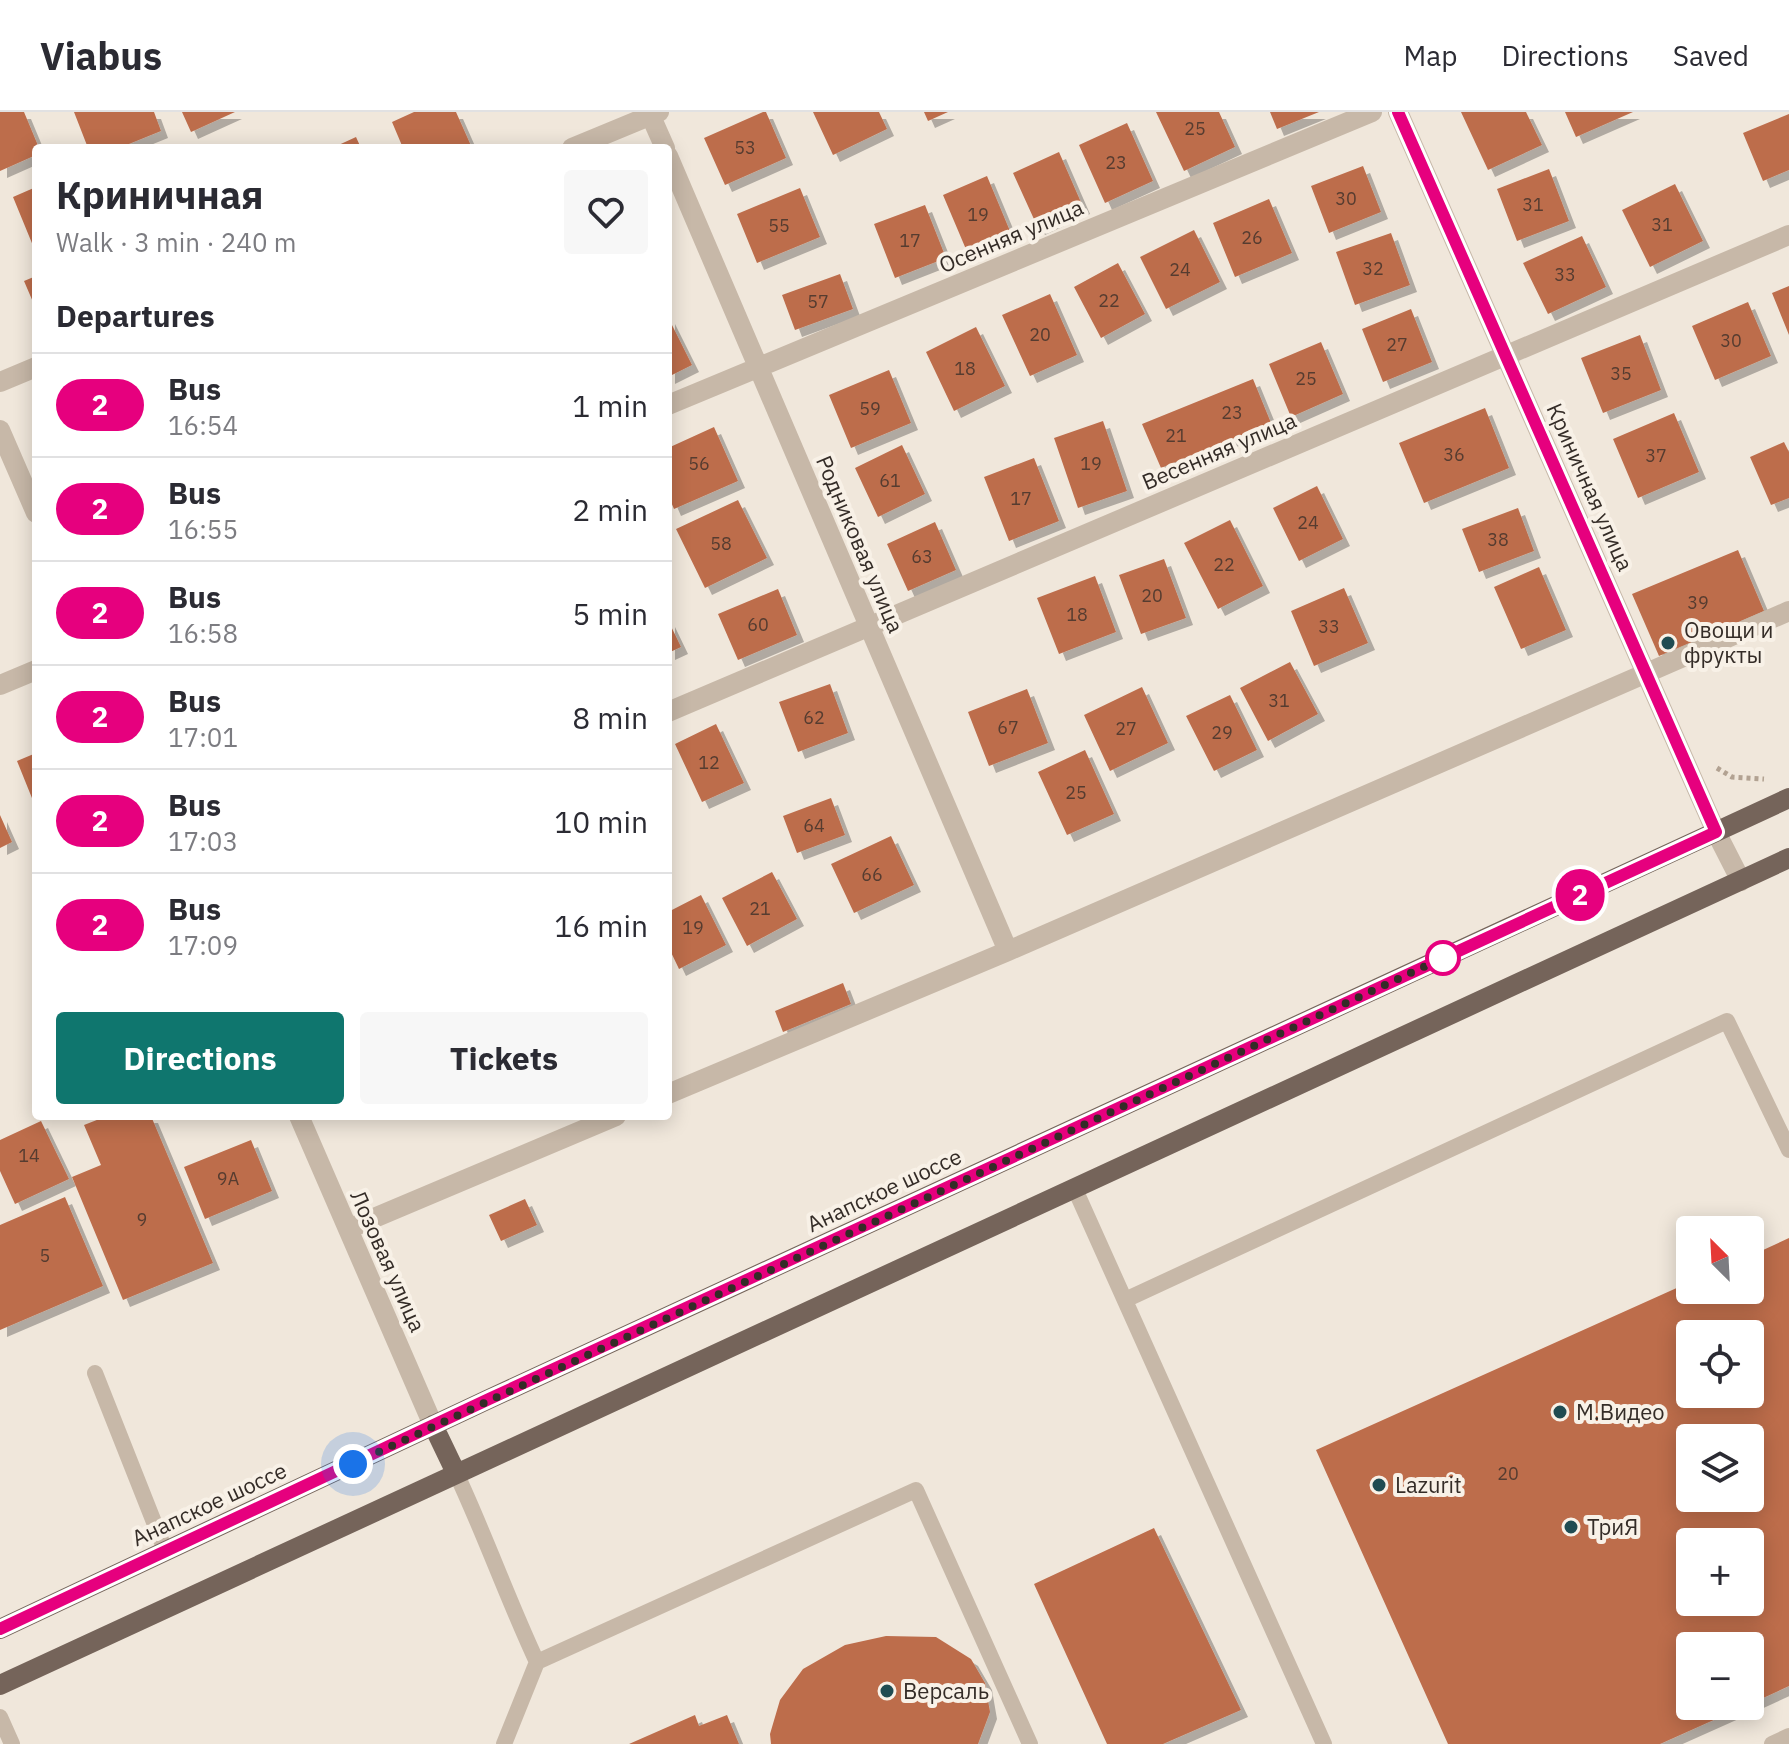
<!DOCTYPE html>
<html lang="en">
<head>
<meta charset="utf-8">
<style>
	:root { --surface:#fff; --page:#f7f7f7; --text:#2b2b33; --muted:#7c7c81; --line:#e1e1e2; --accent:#0f766e }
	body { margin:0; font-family:"IBM Plex Sans",sans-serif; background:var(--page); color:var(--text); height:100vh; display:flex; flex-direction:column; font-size:30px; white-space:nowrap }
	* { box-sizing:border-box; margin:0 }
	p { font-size:26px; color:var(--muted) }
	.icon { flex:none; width:44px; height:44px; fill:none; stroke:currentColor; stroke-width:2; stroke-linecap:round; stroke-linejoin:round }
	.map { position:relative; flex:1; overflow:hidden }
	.panel { position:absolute; left:32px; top:32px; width:640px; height:976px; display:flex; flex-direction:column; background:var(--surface); border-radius:8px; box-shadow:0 4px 20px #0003 }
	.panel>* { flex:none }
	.badge { padding:0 16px; border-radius:26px; font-size:28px; line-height:52px }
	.needle { width:52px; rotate:336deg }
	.fabs { position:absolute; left:1676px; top:1104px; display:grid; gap:16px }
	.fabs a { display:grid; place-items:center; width:88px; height:88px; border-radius:8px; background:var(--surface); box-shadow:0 4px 20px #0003; font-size:40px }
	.you { position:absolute; width:40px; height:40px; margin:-20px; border:6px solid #fff; border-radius:50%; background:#1a73e8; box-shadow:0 0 0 12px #1a73e833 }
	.map>.badge { position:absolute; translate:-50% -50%; box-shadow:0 0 0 4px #fff }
	h2 { padding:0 24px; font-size:30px; line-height:72px }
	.round { display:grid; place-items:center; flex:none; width:84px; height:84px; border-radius:8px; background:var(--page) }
	.overview { display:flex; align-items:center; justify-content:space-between; height:136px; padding:0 24px }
	h1 { font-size:38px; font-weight:800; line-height:60px }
	.action { display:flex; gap:16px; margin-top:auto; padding:16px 24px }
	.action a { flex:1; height:92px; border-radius:8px; background:var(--accent); color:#fff; font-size:32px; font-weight:800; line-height:92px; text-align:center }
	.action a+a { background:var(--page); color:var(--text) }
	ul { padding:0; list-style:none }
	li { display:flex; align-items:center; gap:24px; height:104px; padding:0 24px; border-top:2px solid var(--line) }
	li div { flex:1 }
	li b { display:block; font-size:30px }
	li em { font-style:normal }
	li .badge { min-width:88px; font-weight:700; text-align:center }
	header { display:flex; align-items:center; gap:48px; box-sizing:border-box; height:112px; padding:0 40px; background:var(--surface); border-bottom:2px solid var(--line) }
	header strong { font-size:38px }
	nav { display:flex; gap:44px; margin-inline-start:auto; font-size:28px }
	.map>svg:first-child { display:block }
	.building { fill:#bd6d4c; fill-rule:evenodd; filter:url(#shadow) }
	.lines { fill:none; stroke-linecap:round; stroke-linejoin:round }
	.path { stroke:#b2a292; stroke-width:5; stroke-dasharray:4 4; stroke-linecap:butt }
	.service { stroke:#c7b8a8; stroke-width:16 }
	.minor { stroke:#c7b8a8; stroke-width:20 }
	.primary { stroke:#75645a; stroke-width:20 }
	.line-casing { stroke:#fff; stroke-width:18 }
	.line { stroke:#e6007e; stroke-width:12 }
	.walk { stroke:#342c27; stroke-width:8; stroke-dasharray:0 14.4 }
	.poi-dot { fill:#204c52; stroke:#f8f1e7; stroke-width:3 }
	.stop-dot { fill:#fff; stroke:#e6007e; stroke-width:4 }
	.labels { text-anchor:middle; stroke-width:8; stroke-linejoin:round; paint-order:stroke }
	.number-label { font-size:18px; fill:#563c30 }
	.street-label { font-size:22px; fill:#342c27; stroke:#f8f1e7 }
	.poi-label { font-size:22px; fill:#342c27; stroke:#f8f1e7; text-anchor:start }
</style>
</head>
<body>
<header>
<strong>Viabus</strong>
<nav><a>Map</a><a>Directions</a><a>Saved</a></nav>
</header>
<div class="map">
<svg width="1789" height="1632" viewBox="0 0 1789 1632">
	<defs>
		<filter id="shadow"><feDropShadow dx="7" dy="7" stdDeviation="0" flood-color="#0004"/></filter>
	</defs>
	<rect width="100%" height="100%" fill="#f0e7db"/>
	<!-- building -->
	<path class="building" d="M0,0H24L39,36H36V43L0,59Z
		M74,0H154L161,19L119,36H88Z
		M182,0H235L191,20Z
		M414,0H456L472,36H403L392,10Z
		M763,0H766L786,46L725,73L704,26Z
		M813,0H879L887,17L833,43Z
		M924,0H948L928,9Z
		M1156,0H1219L1235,35L1184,59Z
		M1270,0H1319L1277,17Z
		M1461,0H1526L1542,33L1488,58Z
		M1565,0H1633L1576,25Z
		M1789,2V58L1763,69L1743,21Z
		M1127,11L1153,69L1105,91L1079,33Z
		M356,25L361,36H332Z
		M1059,40L1083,95L1038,116L1013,61Z
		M1363,54L1381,100L1329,121L1311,74Z
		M1549,57L1569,109L1517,129L1497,77Z
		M987,64L1012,124L968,142L943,83Z
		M1675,72L1703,129L1650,155L1622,98Z
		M36,75V141L13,85Z
		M800,76L820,125L757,151L737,102Z
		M1269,87L1292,141L1235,165L1213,111Z
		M925,93L946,146L895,166L874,112Z
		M1194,118L1220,170L1166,197L1140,145Z
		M1391,121L1410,173L1355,193L1336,140Z
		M1582,124L1606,175L1548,202L1523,151Z
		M1118,151L1145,202L1101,226L1074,175Z
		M840,162L853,197L795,218L782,183Z
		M36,164V197L24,169Z
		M1789,174V223L1772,181Z
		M1050,182L1077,243L1030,264L1002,203Z
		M1748,190L1771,244L1715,268L1692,214Z
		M1411,197L1432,250L1383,270L1362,217Z
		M668,205L692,253L668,265Z
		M976,215L1005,274L954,299L926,240Z
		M1640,223L1661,278L1603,301L1581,246Z
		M1321,230L1343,282L1291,305L1269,252Z
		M889,258L911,311L851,336L829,283Z
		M1253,267L1271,311L1161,356L1142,312Z
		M1485,296L1509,356L1424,391L1399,331Z
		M1674,301L1699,360L1638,386L1613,327Z
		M1103,309L1127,379L1078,396L1054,326Z
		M714,315L738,369L674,397L668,383V336Z
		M1784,330L1789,340V386L1771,393L1750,345Z
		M902,333L925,382L878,405L855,356Z
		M1034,346L1059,409L1009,429L984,365Z
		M1317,374L1343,427L1299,449L1273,396Z
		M738,388L767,446L705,476L676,417Z
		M1518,396L1534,439L1479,460L1462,417Z
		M1230,408L1263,474L1218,497L1184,431Z
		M935,410L956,458L908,479L887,432Z
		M1738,438L1764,499L1659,544L1632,482Z
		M1164,447L1186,506L1141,522L1119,463Z
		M1539,455L1566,518L1521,537L1494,475Z
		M1095,464L1116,520L1059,542L1037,486Z
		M1344,476L1368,531L1314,554L1291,499Z
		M778,477L797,523L738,548L718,502Z
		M668,508L681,535L668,541Z
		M1290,550L1318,602L1268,629L1240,576Z
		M830,572L848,621L798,640L779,590Z
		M1142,575L1168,631L1110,659L1084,603Z
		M1027,577L1048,631L989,654L968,600Z
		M1230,583L1257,638L1214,659L1186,604Z
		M716,612L744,671L702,690L675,632Z
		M1085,638L1114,702L1067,723L1038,660Z
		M36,641V696L17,649Z
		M831,686L845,723L797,741L783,704Z
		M0,703L12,730L0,736Z
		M891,724L914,773L854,801L831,752Z
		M772,760L797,807L747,834L722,786Z
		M701,783L726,833L679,857L668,834V800Z
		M843,871L851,892L783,920L775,899Z
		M107,1004H151L213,1151L123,1188L72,1065L101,1053L84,1013Z
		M41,1009L69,1067L15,1092L0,1059V1028Z
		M251,1028L272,1079L205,1107L184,1055Z
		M65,1085L103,1174L0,1218V1113Z
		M525,1087L537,1113L501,1129L489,1103Z
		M1789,1126V1574L1750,1592V1534H1690V1594H1745L1660,1632H1448L1316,1338L1690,1170V1178H1750V1144ZM1690,1222H1750V1282H1690ZM1690,1326H1750V1386H1690ZM1690,1430H1750V1490H1690Z
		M1154,1416L1241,1598L1163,1632H1107L1034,1472Z
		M886,1524L936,1525L971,1547L985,1571L990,1600L978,1632H771L770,1622L780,1588L803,1557L845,1533Z
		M695,1603L699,1614L727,1603L739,1632H629Z"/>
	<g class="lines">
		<!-- path -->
		<path class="path" d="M1717,656L1732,665L1764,667"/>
		<!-- service -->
		<path class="service" d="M1074,1075L1324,1632
			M1125,1188L1727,909L1789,1038
			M95,1261L165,1438
			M456,1361C485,1423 508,1488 537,1550L504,1632
			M537,1550L916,1378L1030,1632
			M0,1605L12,1632
			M1772,1632L1789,1624"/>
		<!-- minor -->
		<path class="minor" d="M649,0L665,36
			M1398,0L1716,720L1741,769
			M572,36L659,0
			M668,44L1008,839
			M0,270L36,255
			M668,293L1372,0
			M0,318L36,401
			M0,573L36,558
			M668,600L1789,123
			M668,982L1008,839L1789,499
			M299,1004L433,1313
			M348,1117L616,1004"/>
		<!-- primary -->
		<path class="primary" d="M433,1313L456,1361
			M0,1517L489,1287L1789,686
			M0,1573L1789,746"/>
	</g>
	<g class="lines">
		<defs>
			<path id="line" d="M0,1517L489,1287L1716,720L1398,0"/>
		</defs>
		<!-- line casing -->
		<use href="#line" class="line-casing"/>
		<!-- line -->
		<use href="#line" class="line"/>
		<!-- walk -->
		<path class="walk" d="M353,1352L1443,846"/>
	</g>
	<!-- markers -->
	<g class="poi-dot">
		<circle cx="1668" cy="531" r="8"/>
		<circle cx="1560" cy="1300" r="8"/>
		<circle cx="1379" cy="1373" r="8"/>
		<circle cx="1571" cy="1415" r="8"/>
		<circle cx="887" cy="1579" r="8"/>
	</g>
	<circle class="stop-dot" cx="1443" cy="846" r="16"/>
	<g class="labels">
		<!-- number labels -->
		<g class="number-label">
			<text x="1195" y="23">25</text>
			<text x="745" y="42">53</text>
			<text x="1116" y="57">23</text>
			<text x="1346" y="93">30</text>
			<text x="1533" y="99">31</text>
			<text x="978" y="109">19</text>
			<text x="1662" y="119">31</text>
			<text x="779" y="120">55</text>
			<text x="1252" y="132">26</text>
			<text x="910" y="135">17</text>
			<text x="1373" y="163">32</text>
			<text x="1180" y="164">24</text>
			<text x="1565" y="169">33</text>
			<text x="1109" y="195">22</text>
			<text x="818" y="196">57</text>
			<text x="1040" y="229">20</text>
			<text x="1731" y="235">30</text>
			<text x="1397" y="239">27</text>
			<text x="965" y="263">18</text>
			<text x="1621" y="268">35</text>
			<text x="1306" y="273">25</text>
			<text x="870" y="303">59</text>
			<text x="1232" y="307">23</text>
			<text x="1176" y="330">21</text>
			<text x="1454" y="349">36</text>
			<text x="1656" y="350">37</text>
			<text x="699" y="358">56</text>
			<text x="1091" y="358">19</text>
			<text x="890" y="375">61</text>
			<text x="1021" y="393">17</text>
			<text x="1308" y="417">24</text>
			<text x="1498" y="434">38</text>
			<text x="721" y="438">58</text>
			<text x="922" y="451">63</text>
			<text x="1224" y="459">22</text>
			<text x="1152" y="490">20</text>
			<text x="1698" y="497">39</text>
			<text x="1077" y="509">18</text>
			<text x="758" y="519">60</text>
			<text x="1329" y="521">33</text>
			<text x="1279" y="595">31</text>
			<text x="814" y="612">62</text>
			<text x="1008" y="622">67</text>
			<text x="1126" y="623">27</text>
			<text x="1222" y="627">29</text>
			<text x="709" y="657">12</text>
			<text x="1076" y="687">25</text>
			<text x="814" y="720">64</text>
			<text x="872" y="769">66</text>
			<text x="760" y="803">21</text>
			<text x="693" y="822">19</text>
			<text x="29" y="1050">14</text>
			<text x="228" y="1073">9А</text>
			<text x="142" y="1114">9</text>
			<text x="45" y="1150">5</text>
			<text x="1508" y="1368">20</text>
		</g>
		<!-- street labels -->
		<g class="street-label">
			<text transform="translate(1011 124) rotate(-23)" y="8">Осенняя улица</text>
			<text transform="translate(1219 339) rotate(-23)" y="8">Весенняя улица</text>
			<text transform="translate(1590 375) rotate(66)" y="8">Криничная улица</text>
			<text transform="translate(860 432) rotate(67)" y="8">Родниковая улица</text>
			<text transform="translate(884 1078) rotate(-25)" y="8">Анапское шоссе</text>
			<text transform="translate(388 1149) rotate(66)" y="8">Лозовая улица</text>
			<text transform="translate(209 1392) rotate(-25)" y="8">Анапское шоссе</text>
		</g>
		<!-- poi labels -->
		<g class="poi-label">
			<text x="1684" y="526">Овощи и<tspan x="1684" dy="25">фрукты</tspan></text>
			<text x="1576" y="1308">М.Видео</text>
			<text x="1395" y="1381">Lazurit</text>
			<text x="1587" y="1423">ТриЯ</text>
			<text x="903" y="1587">Версаль</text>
		</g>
	</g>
</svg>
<div class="fabs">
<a><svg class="needle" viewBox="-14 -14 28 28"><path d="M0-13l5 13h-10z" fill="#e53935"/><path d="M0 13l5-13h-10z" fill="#7c7c81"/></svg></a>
<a><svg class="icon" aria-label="locate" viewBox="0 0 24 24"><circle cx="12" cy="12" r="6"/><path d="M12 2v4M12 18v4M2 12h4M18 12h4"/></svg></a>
<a><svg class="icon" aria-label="layers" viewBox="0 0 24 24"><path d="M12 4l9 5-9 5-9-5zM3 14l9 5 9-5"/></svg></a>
<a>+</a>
<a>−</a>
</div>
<div class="you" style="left:353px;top:1352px"></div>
<b class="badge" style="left:1580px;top:783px;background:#e6007e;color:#fff">2</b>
<section class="panel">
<div class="overview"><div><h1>Криничная</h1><p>Walk · 3 min · 240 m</p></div><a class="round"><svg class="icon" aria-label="heart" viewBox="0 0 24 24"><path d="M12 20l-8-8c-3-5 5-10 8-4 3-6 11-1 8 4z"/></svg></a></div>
<h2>Departures</h2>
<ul>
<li><span class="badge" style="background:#e6007e;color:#fff">2</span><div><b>Bus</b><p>16:54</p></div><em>1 min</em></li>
<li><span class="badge" style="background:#e6007e;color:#fff">2</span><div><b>Bus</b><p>16:55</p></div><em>2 min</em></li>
<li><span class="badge" style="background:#e6007e;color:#fff">2</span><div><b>Bus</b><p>16:58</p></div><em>5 min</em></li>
<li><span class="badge" style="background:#e6007e;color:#fff">2</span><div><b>Bus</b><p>17:01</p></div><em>8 min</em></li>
<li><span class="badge" style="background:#e6007e;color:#fff">2</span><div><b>Bus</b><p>17:03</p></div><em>10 min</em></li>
<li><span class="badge" style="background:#e6007e;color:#fff">2</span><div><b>Bus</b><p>17:09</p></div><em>16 min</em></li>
</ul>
<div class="action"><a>Directions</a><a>Tickets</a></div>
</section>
</div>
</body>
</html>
